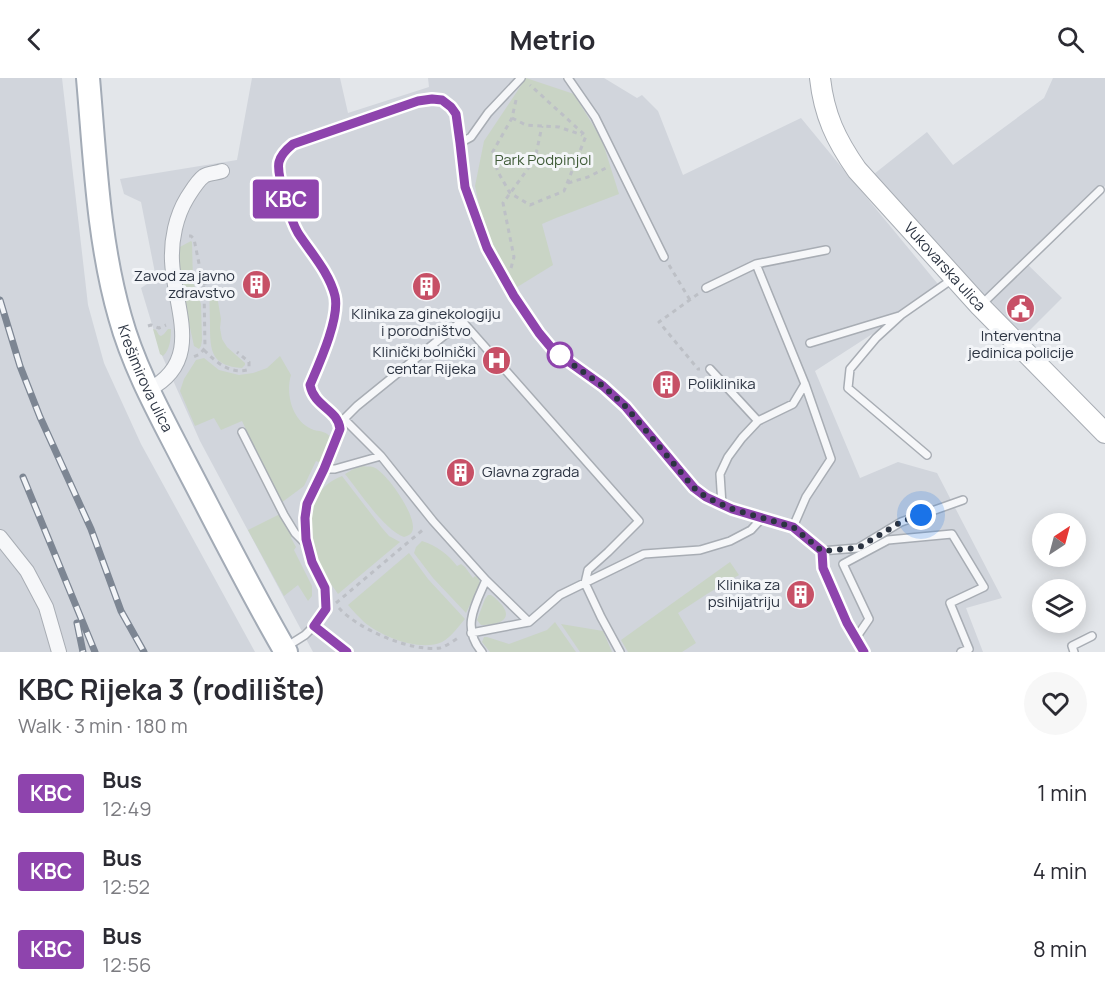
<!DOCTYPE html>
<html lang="en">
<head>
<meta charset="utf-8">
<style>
	:root { --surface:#fff; --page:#f7f7f7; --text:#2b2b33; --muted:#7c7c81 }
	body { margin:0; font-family:Manrope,sans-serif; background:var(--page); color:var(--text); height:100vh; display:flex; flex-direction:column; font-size:22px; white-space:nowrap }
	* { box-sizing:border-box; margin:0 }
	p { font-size:20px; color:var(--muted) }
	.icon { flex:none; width:33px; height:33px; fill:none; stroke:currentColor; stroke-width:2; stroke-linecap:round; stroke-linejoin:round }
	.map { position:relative; height:574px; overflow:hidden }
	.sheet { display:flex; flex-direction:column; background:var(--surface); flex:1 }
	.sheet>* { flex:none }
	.badge { padding:0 12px; border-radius:4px; font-size:21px; line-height:39px }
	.needle { width:39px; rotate:36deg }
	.buttons { position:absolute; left:1032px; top:435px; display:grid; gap:12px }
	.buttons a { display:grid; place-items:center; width:54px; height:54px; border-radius:50%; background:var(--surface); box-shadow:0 3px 15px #0003; font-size:30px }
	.you { position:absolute; width:30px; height:30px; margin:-15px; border:4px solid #fff; border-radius:50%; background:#1a73e8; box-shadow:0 0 0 9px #1a73e833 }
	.map>.badge { position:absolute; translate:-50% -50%; box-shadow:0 0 0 3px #fff }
	.round { display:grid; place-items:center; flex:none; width:63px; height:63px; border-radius:32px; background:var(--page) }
	.head { display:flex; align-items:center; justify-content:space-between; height:102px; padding:0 18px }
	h1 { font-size:28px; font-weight:700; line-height:45px }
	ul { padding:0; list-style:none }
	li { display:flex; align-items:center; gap:18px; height:78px; padding:0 18px }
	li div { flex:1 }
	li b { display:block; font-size:22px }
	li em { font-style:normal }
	li .badge { min-width:66px; font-weight:700; text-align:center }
	header { display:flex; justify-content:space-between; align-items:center; height:78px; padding:0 18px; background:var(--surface); font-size:27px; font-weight:700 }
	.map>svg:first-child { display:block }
	.built { fill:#d1d5dc }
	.green { fill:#c9d4c5 }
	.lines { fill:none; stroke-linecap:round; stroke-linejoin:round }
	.lane-casing { stroke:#a8adb4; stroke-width:10 }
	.street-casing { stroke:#a8adb4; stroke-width:16 }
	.secondary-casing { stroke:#a8adb4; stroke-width:22 }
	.primary-casing { stroke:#a3abb6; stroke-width:26 }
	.path { stroke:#bdc0c6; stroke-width:3; stroke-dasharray:4.5 4.5; stroke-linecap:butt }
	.lane { stroke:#f6f7f9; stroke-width:7 }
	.street { stroke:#f6f7f9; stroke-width:14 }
	.secondary { stroke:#fff; stroke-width:20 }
	.primary { stroke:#fff; stroke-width:22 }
	.rail-casing { stroke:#7d8693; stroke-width:7 }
	.rail { stroke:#f3f5f8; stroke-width:4.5; stroke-dasharray:14; stroke-linecap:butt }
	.line-casing { stroke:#fff; stroke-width:14 }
	.line { stroke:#8e44ad; stroke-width:9 }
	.walk { stroke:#2c3442; stroke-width:6; stroke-dasharray:0 10.8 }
	.stop-dot { fill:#fff; stroke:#8e44ad; stroke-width:3 }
	.labels { text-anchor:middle; stroke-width:6; stroke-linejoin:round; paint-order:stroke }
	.park-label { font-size:15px; fill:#415d3a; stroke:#f3f5f8 }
	.street-label { font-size:15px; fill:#2c3442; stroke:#f3f5f8 }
	.poi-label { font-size:15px; fill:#2c3442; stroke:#f3f5f8; text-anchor:end }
</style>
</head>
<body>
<header><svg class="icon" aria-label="back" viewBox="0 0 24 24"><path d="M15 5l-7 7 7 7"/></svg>Metrio<svg class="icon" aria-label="search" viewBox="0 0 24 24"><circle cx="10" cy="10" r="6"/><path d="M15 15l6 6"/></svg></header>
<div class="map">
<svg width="1105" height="574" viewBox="0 0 1105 574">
	<rect width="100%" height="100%" fill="#e3e6ea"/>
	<!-- built -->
	<path class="built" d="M0,0H62L88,227L104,285L141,366L255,574H0Z
		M252,0H340L348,35L429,9L428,0H604L637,20L642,17L658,33L683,97L801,40L942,211L815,293L860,400L898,384L937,395L1002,520L966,530L983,574H313L200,363L160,273L141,210L156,200L141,124L124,116L120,101L237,82Z
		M1053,0H1105V108L1023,182L1062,220L1022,260L874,96L927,54L953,87L1044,20Z"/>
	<!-- green -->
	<path class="green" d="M526,0L574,16L602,62L619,116L556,140L542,146L553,187L514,211L486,160L475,108L484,63Z
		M191,163L192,164L193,204L201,226L202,262L201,268L199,271L194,268L182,213L177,174L178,170Z
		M216,212L221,241L220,250L222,261L227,269L245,285V287L242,290C212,288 210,274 210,248C210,236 209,225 210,214Z
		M153,251L156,252L159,257L161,258L164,256L168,251H171C171,260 170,272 163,278L160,276Z
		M280,278L291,297C285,317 293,345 314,352C322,354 326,353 331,360L323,386L316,383L304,408L281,425L242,343L221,352L214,340L195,348L180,313L184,301L196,282L204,280L219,292L239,297L253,295L267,290Z
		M363,388C366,389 370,388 373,389C386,393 419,440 412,454C410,457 407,458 404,459C384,452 359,413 345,396L355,390Z
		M342,398L382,450L389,458L400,464L338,516C332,507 324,498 319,488C310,470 307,445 311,426H314C319,411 328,404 342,398Z
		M280,436L293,455L291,460L296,469L294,472L312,508V518L308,523L298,507L284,518L248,452Z
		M422,463C437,468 448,476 457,488L461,486L465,489L473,500L475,498L479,500L480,506L466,535L433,500L414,475L416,469Z
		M409,475L428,501L465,541C458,549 451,559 442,564C420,574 382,559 364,544C359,539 353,533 348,527Z
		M730,484L739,497L707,516L678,535L696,565L682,574H628L621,562Z
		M488,517H491C496,520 498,523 502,527C515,544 493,547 481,547L477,542L485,521Z
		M555,544L576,574H490L482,564L484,559H487L509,566L547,552Z
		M561,546L603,553L612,574H580Z"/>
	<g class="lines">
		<defs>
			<path id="lane" d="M568,0L595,39L664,179
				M460,65L471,59L488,35L521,0
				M756,186L805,306L831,381L806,419L793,449
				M706,210L756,186L826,172
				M982,226L1100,112
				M810,265L899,238
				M710,291L758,343
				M344,341L381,378L433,443L486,502C475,527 461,550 482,574
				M338,344L344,341L357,328L462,243L639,443L608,474L588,492L585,505L601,539L620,574
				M242,354L284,437L295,455L306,466
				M927,377L848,310L850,291L876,260L901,237L954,200
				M324,391H335L381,378
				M722,427L720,396L728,379L742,360L758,343L793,326L805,306
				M821,473L858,470L901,444L963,422
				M486,502L529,544
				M471,555L529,544L560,517L644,476L700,472L730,463L751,452L763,439
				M856,560L869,541L843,486L888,462L952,456L984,509L950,525L969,571L961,574
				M286,569L305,557L314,548
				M347,574L314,548L326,531L325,510L312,484L306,461L305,440L307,426L324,391L340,351C339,333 316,329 311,312C309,303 317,291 320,282C327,267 338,237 335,220C334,207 317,180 308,168C305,163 300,159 297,153C291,142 276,96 279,83C281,76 288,70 293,66L418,23C435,20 446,21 456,36L465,109L487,170L514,218L539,255L554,273L603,308L626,329L694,410L706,419L732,431L793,449L821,473L823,490L847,545L864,574
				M1074,574L1072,568L1092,558"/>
			<path id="street" d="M148,312C205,283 174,230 172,183C171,162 176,138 187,120C191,114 197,103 204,98C208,95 217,95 222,93
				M0,459L27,493L46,529L59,574"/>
			<g id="secondary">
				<path id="s1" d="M820,0C824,37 836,62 857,92L980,228L1105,355"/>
			</g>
			<g id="primary">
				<path id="s2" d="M88,0C95,80 98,162 120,239C134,290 161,338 185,385C218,448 250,512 286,574"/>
			</g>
		</defs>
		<!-- lane casing -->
		<use href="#lane" class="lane-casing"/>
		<!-- street casing -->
		<use href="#street" class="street-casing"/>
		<!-- secondary casing -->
		<use href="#secondary" class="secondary-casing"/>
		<!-- primary casing -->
		<use href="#primary" class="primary-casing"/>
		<!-- path -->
		<path class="path" d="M516,22L512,40L492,75L498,94L510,115L530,127L564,113L586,58L530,7
			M512,40L526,47L559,49L582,57
			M568,105L588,99L608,89
			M189,158H191L194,161L204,210L205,270L200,276L193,279
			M669,187L690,222
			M511,190L514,179L503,125L535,81L542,48
			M203,206L221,200
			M698,216L659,244L698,291H700
			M148,248L151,247L159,250L166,247
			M204,272C216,284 229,296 247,292L249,289V284L237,274
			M336,525L425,450
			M339,530C358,551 410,574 440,570C447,568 454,562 460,559"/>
		<!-- lane -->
		<use href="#lane" class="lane"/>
		<!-- street -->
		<use href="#street" class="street"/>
		<!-- secondary -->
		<use href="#secondary" class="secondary"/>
		<!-- primary -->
		<use href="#primary" class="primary"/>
		<defs>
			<path id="rail" d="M0,222L20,288L40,339L91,451L121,533L144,574
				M23,399L95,574
				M77,545L83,574"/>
		</defs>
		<!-- rail casing -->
		<use href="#rail" class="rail-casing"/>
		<!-- rail -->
		<use href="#rail" class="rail"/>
	</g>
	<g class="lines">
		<defs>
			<path id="line" d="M347,574L314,548L326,531L325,510L312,484L306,461L305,440L307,426L324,391L340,351C338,331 314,329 310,307C319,286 340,240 335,218C329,194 311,175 298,155C291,143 276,96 279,84C281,76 288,70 293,66L418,23L432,21L442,22L451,29L456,36L460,65L465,109L487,170L514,218L539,255L554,273L603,308L626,329L694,410L706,419L732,431L793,449L822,473L823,490L847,545L864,574"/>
		</defs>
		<!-- line casing -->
		<use href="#line" class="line-casing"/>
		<!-- line -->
		<use href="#line" class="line"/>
		<!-- walk -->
		<path class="walk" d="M560,277L554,273L603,308L626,329L694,410L706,419L732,431L793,449L822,473L858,470L901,444L921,437"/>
	</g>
	<!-- icons -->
	<defs>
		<symbol id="building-disc" viewBox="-11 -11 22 22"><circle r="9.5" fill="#c75066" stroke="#f3f5f8"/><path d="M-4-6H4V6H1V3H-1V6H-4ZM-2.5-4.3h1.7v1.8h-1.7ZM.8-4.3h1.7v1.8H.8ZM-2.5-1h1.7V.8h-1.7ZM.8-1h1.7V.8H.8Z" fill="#fff"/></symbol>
		<symbol id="civic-disc" viewBox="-11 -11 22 22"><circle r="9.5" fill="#c75066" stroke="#f3f5f8"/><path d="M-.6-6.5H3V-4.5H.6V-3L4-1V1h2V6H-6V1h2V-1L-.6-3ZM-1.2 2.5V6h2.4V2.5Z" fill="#fff"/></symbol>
		<symbol id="hospital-disc" viewBox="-11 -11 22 22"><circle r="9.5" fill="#c75066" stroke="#f3f5f8"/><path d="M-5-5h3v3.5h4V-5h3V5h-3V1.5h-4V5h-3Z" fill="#fff"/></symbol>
	</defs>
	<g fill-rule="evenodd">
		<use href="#building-disc" x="240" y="190" width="33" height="33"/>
		<use href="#building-disc" x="410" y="192" width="33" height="33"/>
		<use href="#civic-disc" x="1004" y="214" width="33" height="33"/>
		<use href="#hospital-disc" x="480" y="266" width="33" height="33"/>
		<use href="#building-disc" x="650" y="290" width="33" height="33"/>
		<use href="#building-disc" x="444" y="378" width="33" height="33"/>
		<use href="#building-disc" x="784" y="500" width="33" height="33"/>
	</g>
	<!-- markers -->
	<circle class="stop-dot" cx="560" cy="277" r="12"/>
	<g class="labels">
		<!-- park labels -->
		<g class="park-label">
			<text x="543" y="87">Park Podpinjol</text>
		</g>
		<!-- street labels -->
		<g class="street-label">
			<text dy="5" stroke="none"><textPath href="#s1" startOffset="231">Vukovarska ulica</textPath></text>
			<text dy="5" stroke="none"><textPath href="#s2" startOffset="308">Krešimirova ulica</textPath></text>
		</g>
		<!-- poi labels -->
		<g class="poi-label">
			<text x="235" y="203">Zavod za javno<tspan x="235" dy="17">zdravstvo</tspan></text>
			<text x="426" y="241" text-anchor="middle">Klinika za ginekologiju<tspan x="426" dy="17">i porodništvo</tspan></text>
			<text x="1021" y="263" text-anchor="middle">Interventna<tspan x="1021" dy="17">jedinica policije</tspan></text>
			<text x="476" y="279">Klinički bolnički<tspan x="476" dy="17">centar Rijeka</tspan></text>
			<text x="688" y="311" text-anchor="start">Poliklinika</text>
			<text x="482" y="399" text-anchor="start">Glavna zgrada</text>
			<text x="780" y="512">Klinika za<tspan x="780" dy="17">psihijatriju</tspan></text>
		</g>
	</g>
</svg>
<div class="buttons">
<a><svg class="needle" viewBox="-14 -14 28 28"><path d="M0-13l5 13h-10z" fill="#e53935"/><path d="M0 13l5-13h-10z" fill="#7c7c81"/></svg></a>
<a><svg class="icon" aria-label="layers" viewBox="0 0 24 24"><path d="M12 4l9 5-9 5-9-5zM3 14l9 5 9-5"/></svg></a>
</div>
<div class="you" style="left:921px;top:437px"></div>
<b class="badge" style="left:286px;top:121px;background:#8e44ad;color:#fff">KBC</b>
</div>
<section class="sheet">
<div class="head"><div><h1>KBC Rijeka 3 (rodilište)</h1><p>Walk · 3 min · 180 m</p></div><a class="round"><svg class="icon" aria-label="heart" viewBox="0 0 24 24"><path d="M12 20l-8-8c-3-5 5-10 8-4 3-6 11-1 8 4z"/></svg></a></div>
<ul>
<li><span class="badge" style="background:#8e44ad;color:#fff">KBC</span><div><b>Bus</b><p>12:49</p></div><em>1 min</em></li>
<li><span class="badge" style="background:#8e44ad;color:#fff">KBC</span><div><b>Bus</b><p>12:52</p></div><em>4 min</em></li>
<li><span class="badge" style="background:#8e44ad;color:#fff">KBC</span><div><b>Bus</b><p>12:56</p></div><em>8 min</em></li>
</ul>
</section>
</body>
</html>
